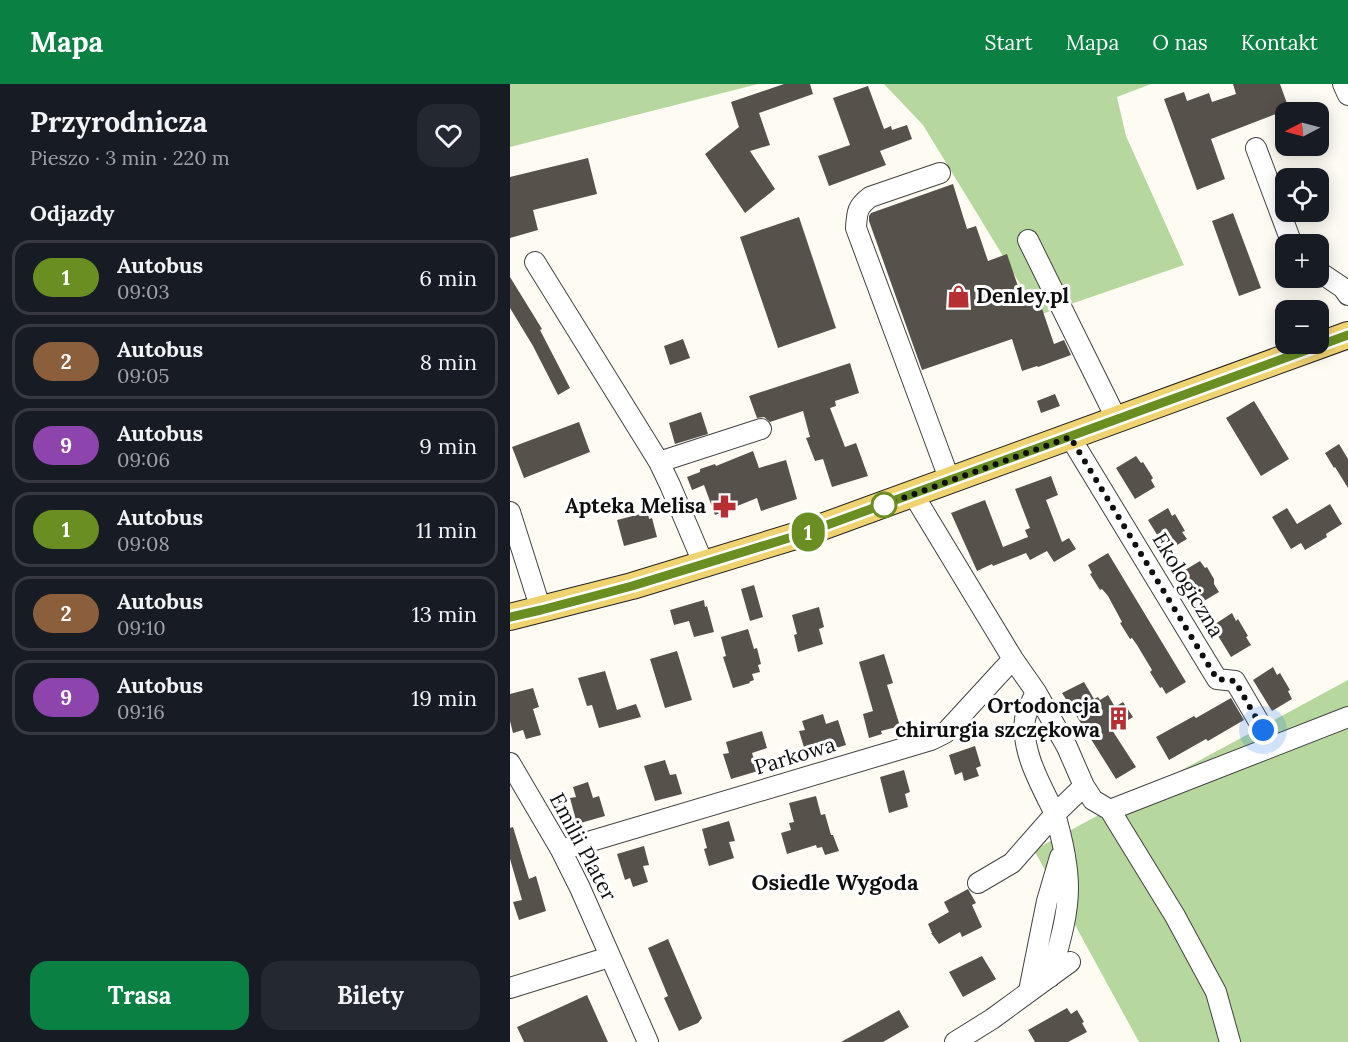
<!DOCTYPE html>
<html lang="pl">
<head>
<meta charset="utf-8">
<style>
	:root { --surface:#171b24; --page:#242831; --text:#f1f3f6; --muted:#9ea1a6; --line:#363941; --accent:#0b8043 }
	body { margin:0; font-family:Lora,serif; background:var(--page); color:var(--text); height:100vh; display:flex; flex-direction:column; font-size:22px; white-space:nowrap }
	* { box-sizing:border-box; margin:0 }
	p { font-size:20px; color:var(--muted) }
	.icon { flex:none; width:33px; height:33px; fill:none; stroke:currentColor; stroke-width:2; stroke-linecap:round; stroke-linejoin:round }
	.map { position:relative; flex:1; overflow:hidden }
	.drawer { display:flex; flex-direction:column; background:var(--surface); width:510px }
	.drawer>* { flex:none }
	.badge { padding:0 12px; border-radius:20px; font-size:21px; line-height:39px }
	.needle { width:39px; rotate:264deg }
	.fabs { position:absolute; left:765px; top:18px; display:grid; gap:12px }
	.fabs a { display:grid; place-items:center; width:54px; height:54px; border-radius:12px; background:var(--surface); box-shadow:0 3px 15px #0003; font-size:30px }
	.you { position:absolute; width:30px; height:30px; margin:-15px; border:4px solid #fff; border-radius:50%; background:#1a73e8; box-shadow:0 0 0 9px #1a73e833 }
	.map>.badge { position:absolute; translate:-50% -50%; box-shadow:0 0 0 3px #fff }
	h2 { padding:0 30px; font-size:22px; line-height:54px }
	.round { display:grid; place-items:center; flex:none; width:63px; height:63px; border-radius:18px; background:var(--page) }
	.overview { display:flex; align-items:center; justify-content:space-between; height:102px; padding:0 30px }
	h1 { font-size:28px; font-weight:800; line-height:45px }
	.cta { display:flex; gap:12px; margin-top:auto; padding:12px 30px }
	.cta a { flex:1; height:69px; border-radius:18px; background:var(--accent); color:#fff; font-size:24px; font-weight:800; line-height:69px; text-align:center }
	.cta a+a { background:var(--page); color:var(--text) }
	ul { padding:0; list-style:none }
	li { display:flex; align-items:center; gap:18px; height:75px; margin:0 12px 9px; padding:0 18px; border:3px solid var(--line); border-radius:18px }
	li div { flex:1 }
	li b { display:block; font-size:22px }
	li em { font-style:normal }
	li .badge { min-width:66px; font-weight:700; text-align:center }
	header { display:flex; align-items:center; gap:36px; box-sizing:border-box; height:84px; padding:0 30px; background:var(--accent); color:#fff }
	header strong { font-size:28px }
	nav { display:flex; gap:33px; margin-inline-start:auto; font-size:21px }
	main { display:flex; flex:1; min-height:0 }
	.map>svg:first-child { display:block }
	.forest { fill:#b6d79e }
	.building { fill:#57514c }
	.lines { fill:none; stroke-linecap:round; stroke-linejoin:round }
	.minor-casing { stroke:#424242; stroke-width:22 }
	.major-casing { stroke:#202020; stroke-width:28 }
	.minor { stroke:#fff; stroke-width:20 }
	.major { stroke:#f0d371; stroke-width:26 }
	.line-casing { stroke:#fff; stroke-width:14 }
	.line { stroke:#6b8e23; stroke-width:9 }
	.walk { stroke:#0f0f0f; stroke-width:6; stroke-dasharray:0 10.8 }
	.stop-dot { fill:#fff; stroke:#6b8e23; stroke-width:3 }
	.labels { text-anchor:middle; stroke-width:6; stroke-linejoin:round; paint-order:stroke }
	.poi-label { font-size:21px; font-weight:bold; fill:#0f0f0f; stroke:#fff; text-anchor:end }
	.street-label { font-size:21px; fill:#0f0f0f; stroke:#fff }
	.neighbourhood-label { font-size:22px; font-weight:bold; fill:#0f0f0f; stroke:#fff }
</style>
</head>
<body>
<header>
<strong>Mapa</strong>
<nav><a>Start</a><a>Mapa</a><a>O nas</a><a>Kontakt</a></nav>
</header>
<main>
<section class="drawer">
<div class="overview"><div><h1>Przyrodnicza</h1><p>Pieszo · 3 min · 220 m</p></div><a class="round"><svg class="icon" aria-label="heart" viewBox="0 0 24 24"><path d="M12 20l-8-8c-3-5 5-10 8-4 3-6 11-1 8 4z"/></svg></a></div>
<h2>Odjazdy</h2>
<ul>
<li><span class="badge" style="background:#6b8e23;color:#fff">1</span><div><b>Autobus</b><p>09:03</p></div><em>6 min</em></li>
<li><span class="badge" style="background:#8b5e3c;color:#fff">2</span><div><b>Autobus</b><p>09:05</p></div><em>8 min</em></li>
<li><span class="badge" style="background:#8e44ad;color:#fff">9</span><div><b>Autobus</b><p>09:06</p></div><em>9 min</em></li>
<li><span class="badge" style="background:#6b8e23;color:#fff">1</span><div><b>Autobus</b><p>09:08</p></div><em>11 min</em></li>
<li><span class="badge" style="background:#8b5e3c;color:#fff">2</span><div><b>Autobus</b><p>09:10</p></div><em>13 min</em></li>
<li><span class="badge" style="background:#8e44ad;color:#fff">9</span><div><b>Autobus</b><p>09:16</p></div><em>19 min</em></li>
</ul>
<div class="cta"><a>Trasa</a><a>Bilety</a></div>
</section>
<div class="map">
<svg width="838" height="958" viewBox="0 0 838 958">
	<rect width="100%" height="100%" fill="#fefcf2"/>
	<!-- forest -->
	<path class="forest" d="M0,0H248L0,63Z
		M374,0H641L607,13L616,52L674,181L529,231L413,41Z
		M838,596V958H629L524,766Z"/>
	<!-- building -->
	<path class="building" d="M274,0H300L303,10L249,29L260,61L240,67L265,105L235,129L195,70L229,43L221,18Z
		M723,0H770L779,25L701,55L715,95L687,106L654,15L674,8L677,17L699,9L702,18L726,10Z
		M358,2L374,45L381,42L382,46L397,41L402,55L370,67L376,81L319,102L308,72L340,61L323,14Z
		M78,74L87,110L23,126L28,146L0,154V93Z
		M443,100L457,145L466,142L478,177L497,170L512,214L527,210L544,260L554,256L561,271L528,283L527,282L512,287L502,255L412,286L359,137V132L361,129Z
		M723,129L751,204L729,212L702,137Z
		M289,133L326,244L268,264L230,153Z
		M0,193L32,245L30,246L60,304L48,311L23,262L0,224Z
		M173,255L180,274L160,281L154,262Z
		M340,279L349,309L325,317L326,322L320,324L335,363L346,359L358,392L322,403L313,375L305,377L296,354L300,353L293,327L260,338L254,333L247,334L239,312Z
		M545,310L550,322L531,329L527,317Z
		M744,317L779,375L751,392L716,334Z
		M191,328L198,350L165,360L159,339Z
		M69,338L80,368L14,394L2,363Z
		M829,360L838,375V404L825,383L824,384L815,369Z
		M243,367L249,384L276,376L287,415L251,427L247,414L205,431L194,401L182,406L177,393L190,388V385L205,380L206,382Z
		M626,372L631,379L633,378L643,394L641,396L645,403L625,415L606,384Z
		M541,392L548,411L536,416L552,458L559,454L566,465L544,478L537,467L520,476L516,469L483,482L482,480L467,487L441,429L475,416L493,463L518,453L515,446L520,444L505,405Z
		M820,420L832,440L816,450L817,453L795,466L791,459L781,465L762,433L777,424L787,440Z
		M658,424L662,432L665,430L675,447L672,448L677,455L657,467L638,436Z
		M138,428L139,435L142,434L147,453L114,462L107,436Z
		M598,469L676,598L656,610L652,603L650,604L640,588L642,586L627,561L622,554L620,555L610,539L612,538L598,512L592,505L590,506L580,490L582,489L578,481Z
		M690,477L695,484L697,483L704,495V500L709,508L689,520L670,489Z
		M244,501L253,533L240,537L231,505Z
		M194,516L195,523L197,522L204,548L184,553L179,537L164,541L160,526Z
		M309,523L314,543L309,545L313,560L288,568L284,551L287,550L282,531Z
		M722,529L726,537L728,535L738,552L736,553L741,561L721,573L702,542Z
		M238,545L244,565L247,564L251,580L248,581L250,588L242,590L244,596L239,598L240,599L223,604L213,573L216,572L211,553Z
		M167,567L182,616L155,624L140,575Z
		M374,570L383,599L377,601L390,642L371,647L372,650L359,654L353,630L363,627L349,578Z
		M763,583L767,591L770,589L780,606L778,607L782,615L762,627L743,596Z
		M95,587L107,626L126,620L131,633L89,644L82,621L77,622L68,594Z
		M574,598L584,615L588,613L590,616L598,611L605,623L613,618L623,633L602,646L626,683L606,695L552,609Z
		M23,604L29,623L23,625L31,651L16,655L13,646L3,649L0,637V610Z
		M721,614L734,636L698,657L696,655L659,676L646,653L684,632L686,634Z
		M313,630L316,640L328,636L336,661L297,673L289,647L295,646L292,637Z
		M252,647L257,664L242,669L248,687L221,695L213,670L219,669L216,658Z
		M465,662L471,682L466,684L469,692L454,697L452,688L445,691L439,671Z
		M155,676L160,691L166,690L172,710L145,717L134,682Z
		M394,686L400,708L395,710L398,723L379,729L370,693Z
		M78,698L83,714L89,712L95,732L67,740L60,714L66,713L63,703Z
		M306,712L311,731L315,730L321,751H323L329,767L315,771L312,763L307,764L306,761L277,770L271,749L281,746L279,739L284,738L279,719Z
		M219,737L225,757L219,758L224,774L199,782L194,765L197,764L192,745Z
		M3,743L19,795L26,792L36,827L9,836L3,818L12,816L0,775V744Z
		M134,762L139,781L133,782L138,798L123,803L120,794L115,796L107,770Z
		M458,805L466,819L462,821L472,843L452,853L450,848L429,860L421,849H422L418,840L439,828L434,818Z
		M158,855L192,934L188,939L169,947L154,914L158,912L138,864Z
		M472,872L486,895L453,913L439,888Z
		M77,911L98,958H14L7,943Z
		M557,924L561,930L567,926L574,938L572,939L577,948L558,958H525L518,946Z
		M389,926L399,943L373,958H331Z"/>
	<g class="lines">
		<defs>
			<path id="minor" d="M833,0L838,11
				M746,64L782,160
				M430,89L360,113C347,123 347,128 346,144L440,397
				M518,156L607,336
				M25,178L149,378L160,401L194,481
				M808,187L833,204L838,211
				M560,353L707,595L725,597L763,662
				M149,378L251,345
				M403,410L503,575L526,608L557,663L574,702L583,716L600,726L665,832L706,908L720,958
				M0,428L31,526
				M0,679L51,766L70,804L138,958
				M600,726L838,633
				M51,766L421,656L435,649L503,575
				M468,799L502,779L545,730C531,701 511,668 515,635C517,626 522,617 526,608
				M540,893C548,864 558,834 558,804C558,779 552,754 545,730L574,702
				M0,904L93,875L99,871
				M519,907L537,817L550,773
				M445,958L482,935L560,878"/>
			<path id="major" d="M0,533L122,502L295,449L838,251"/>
		</defs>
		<!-- minor casing -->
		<use href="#minor" class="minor-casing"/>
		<!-- major casing -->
		<use href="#major" class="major-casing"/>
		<!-- minor -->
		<use href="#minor" class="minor"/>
		<!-- major -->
		<use href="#major" class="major"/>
	</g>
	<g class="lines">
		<defs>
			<path id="line" d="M0,533L31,526L122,502L295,449L838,251"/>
		</defs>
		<!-- line casing -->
		<use href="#line" class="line-casing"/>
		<!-- line -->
		<use href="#line" class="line"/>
		<!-- walk -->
		<path class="walk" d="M374,421L560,353L707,595L725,597L753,646"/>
	</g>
	<!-- icons -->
	<defs>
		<symbol id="shop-bare" viewBox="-9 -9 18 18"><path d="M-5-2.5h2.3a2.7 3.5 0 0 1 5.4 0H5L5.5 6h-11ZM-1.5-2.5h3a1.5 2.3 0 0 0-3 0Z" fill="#b72f33" stroke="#fff" stroke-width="2.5" paint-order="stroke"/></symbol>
		<symbol id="pharmacy-bare" viewBox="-9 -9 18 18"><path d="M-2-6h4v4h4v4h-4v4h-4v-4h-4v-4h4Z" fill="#b72f33" stroke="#fff" stroke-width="2.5" paint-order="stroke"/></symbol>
		<symbol id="building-bare" viewBox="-9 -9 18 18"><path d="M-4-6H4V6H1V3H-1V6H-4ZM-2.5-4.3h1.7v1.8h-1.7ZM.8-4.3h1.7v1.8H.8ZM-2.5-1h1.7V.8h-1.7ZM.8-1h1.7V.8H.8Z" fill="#b72f33" stroke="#fff" stroke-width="2.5" paint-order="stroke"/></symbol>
	</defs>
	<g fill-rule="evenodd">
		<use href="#shop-bare" x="432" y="196" width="33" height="33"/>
		<use href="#pharmacy-bare" x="198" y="406" width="33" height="33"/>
		<use href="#building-bare" x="592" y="618" width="33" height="33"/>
	</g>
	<!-- markers -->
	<circle class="stop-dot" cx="374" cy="421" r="12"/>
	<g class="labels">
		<!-- poi labels -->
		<g class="poi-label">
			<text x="466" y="219" text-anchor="start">Denley.pl</text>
			<text x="196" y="429">Apteka Melisa</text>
			<text x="590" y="629">Ortodoncja<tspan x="590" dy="24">chirurgia szczękowa</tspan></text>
		</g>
		<!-- street labels -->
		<g class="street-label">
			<text transform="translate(678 501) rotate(59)" y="7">Ekologiczna</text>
			<text transform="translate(285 672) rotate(-17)" y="7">Parkowa</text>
			<text transform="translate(73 763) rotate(62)" y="7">Emilii Plater</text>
		</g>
		<!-- neighbourhood labels -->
		<g class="neighbourhood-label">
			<text x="325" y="806">Osiedle Wygoda</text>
		</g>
	</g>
</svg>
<div class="fabs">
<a><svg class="needle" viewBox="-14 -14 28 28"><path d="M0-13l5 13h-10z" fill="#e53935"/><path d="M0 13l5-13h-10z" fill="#9ea1a6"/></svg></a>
<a><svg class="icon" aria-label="locate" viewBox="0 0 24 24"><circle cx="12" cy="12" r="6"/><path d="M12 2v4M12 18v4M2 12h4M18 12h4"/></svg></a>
<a>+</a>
<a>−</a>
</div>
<div class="you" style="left:753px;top:646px"></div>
<b class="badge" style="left:298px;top:448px;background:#6b8e23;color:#fff">1</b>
</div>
</main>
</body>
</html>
